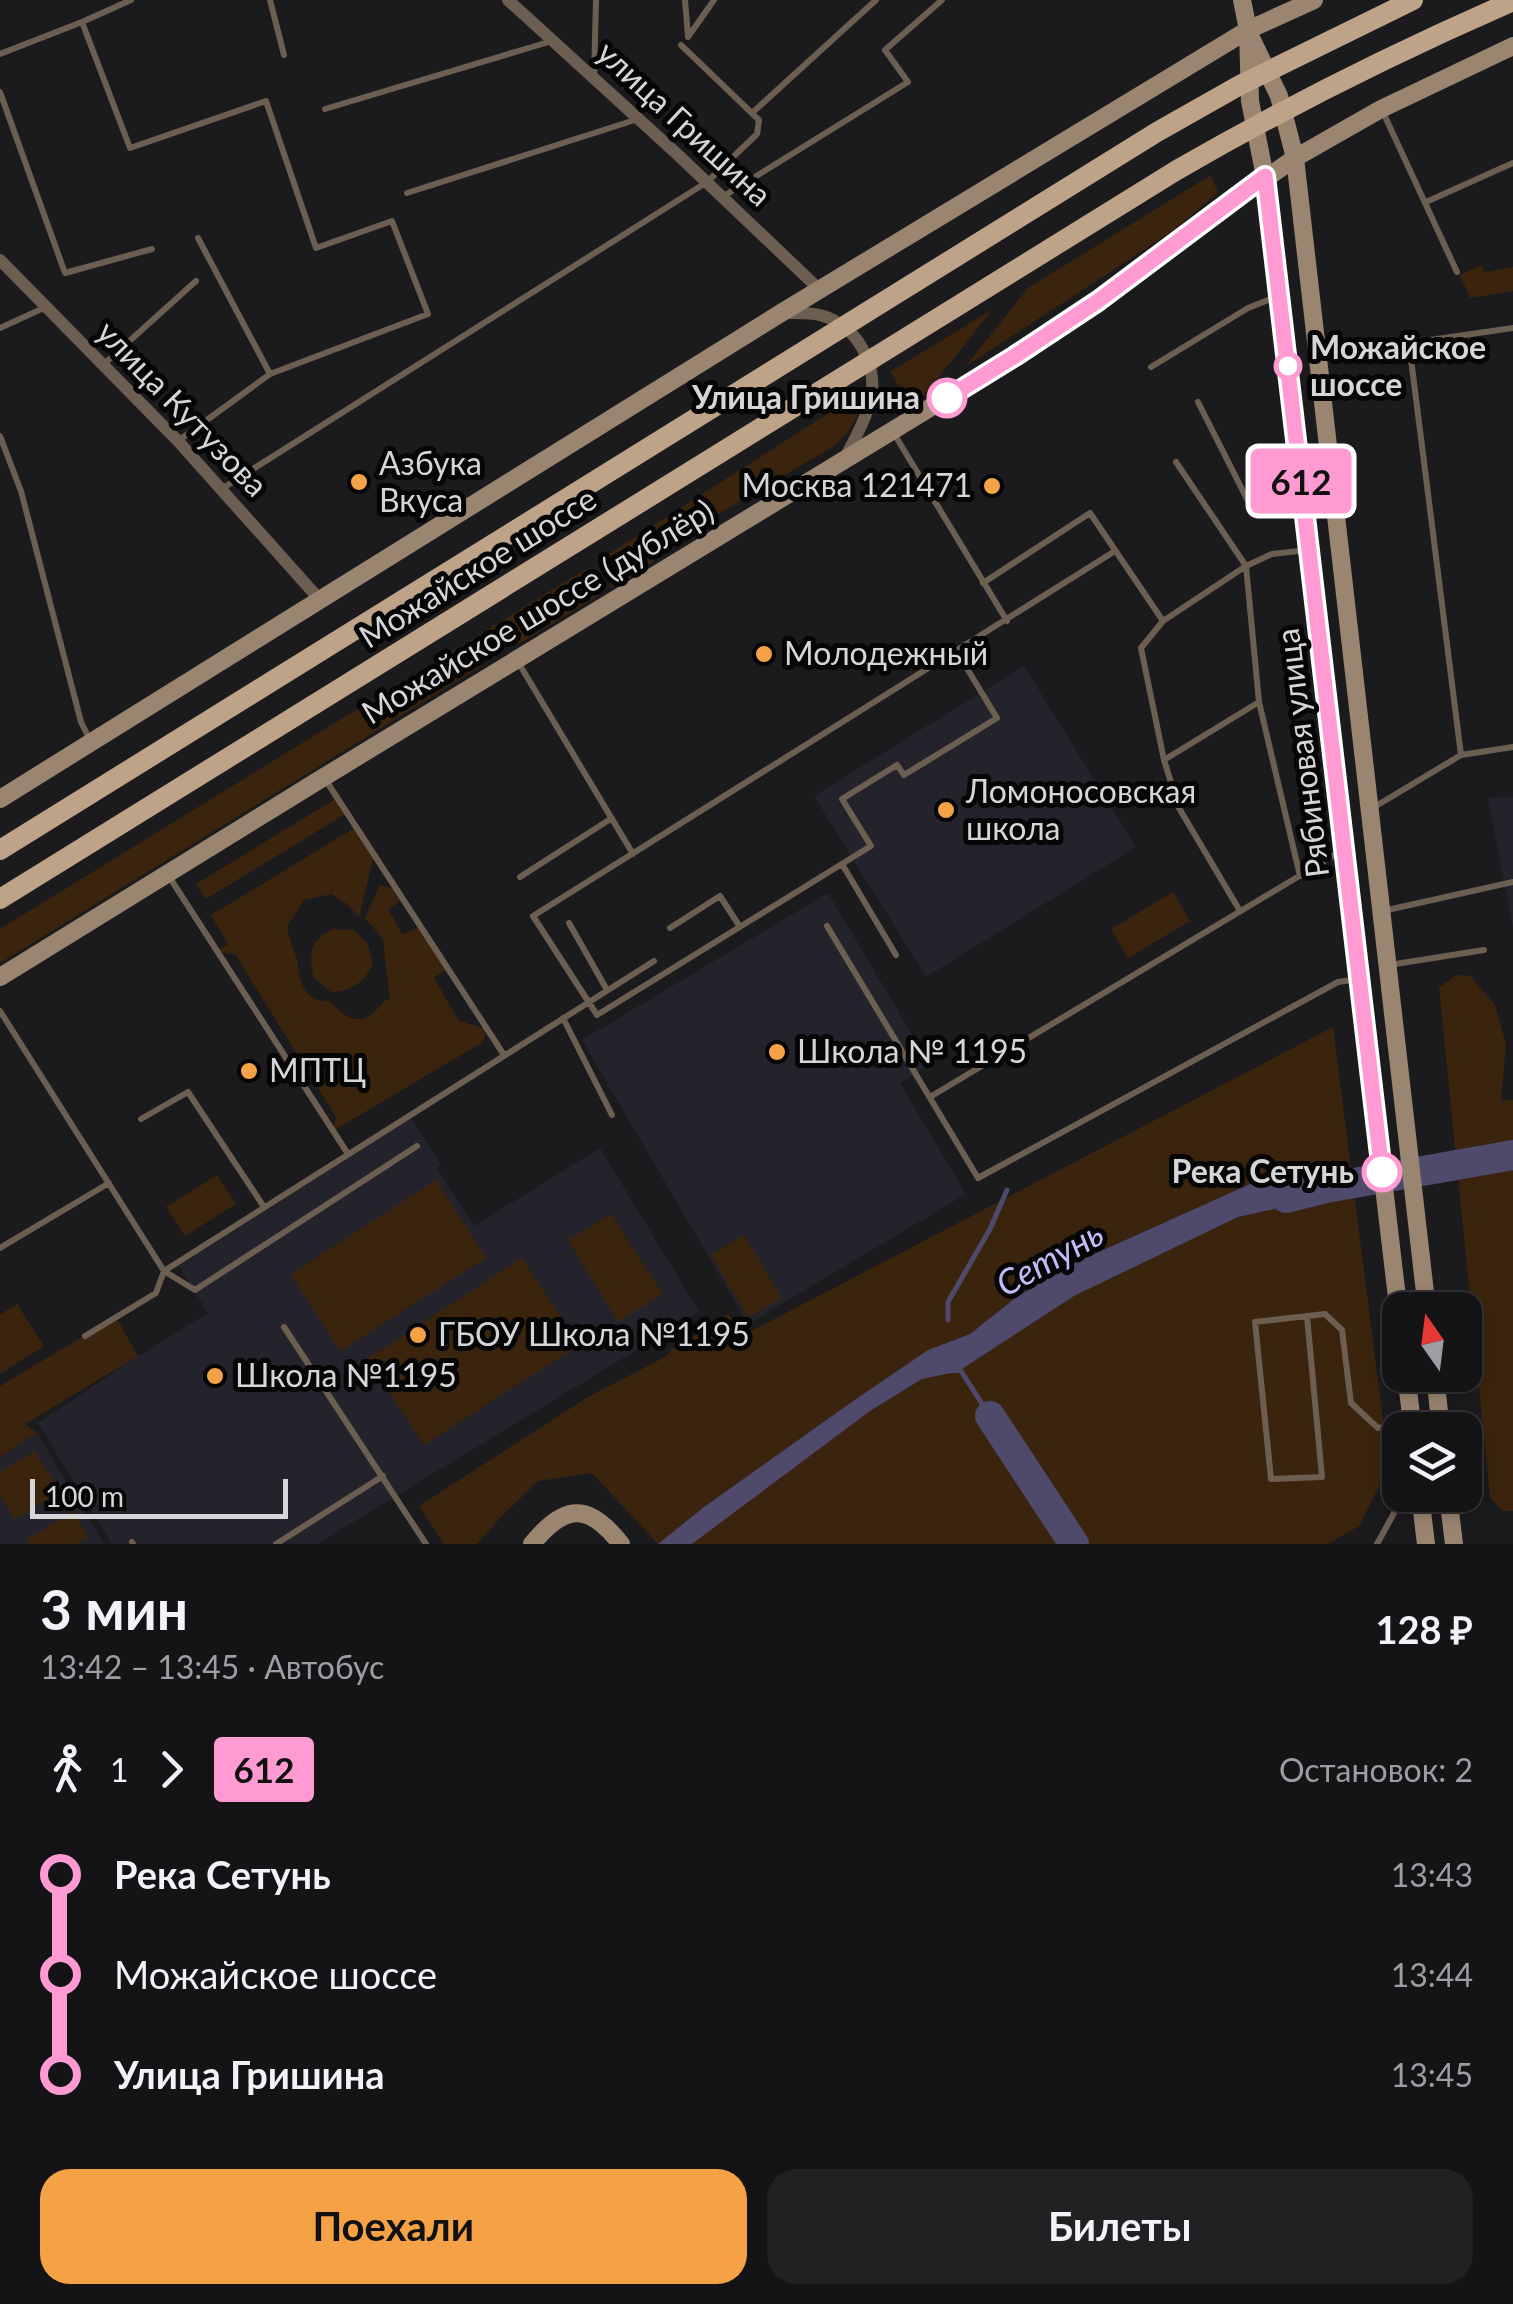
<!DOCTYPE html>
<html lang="ru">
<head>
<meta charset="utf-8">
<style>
	:root { --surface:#141416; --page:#212123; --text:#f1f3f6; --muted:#9d9ea1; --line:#333335; --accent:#f5a246 }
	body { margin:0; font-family:Lato,sans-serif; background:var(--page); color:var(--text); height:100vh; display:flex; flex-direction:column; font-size:38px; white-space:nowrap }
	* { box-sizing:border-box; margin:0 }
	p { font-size:32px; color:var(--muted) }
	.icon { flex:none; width:55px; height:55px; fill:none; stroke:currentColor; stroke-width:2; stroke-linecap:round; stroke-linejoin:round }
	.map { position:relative; height:1544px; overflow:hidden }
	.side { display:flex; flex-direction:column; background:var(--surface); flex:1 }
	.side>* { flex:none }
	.badge { padding:0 20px; border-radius:8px; font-size:35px; line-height:65px }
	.needle { width:65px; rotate:346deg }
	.controls { position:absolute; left:1382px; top:1292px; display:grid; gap:20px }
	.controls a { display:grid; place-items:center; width:100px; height:100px; border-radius:20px; background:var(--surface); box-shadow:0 5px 15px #0003,0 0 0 2px var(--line); font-size:50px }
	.scale { position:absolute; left:30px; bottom:25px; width:258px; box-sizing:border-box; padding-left:10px; border:5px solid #d6d6d8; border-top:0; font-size:28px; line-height:35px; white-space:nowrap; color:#d6d6d8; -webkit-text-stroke:8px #060607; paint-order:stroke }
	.map>.badge { position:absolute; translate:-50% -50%; box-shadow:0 0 0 5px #fff }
	.legs { display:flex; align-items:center; gap:15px; height:110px; padding:0 40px; font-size:32px }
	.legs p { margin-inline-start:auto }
	.headline { display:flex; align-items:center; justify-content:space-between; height:170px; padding:0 40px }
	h1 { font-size:55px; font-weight:700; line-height:75px }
	.button { display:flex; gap:20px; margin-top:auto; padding:20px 40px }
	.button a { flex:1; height:115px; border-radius:30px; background:var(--accent); color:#111; font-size:40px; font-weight:700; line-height:115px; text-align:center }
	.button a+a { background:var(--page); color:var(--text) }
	ul { padding:0 40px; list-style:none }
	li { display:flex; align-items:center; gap:35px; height:100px; font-size:38px }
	li i { display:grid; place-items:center; width:15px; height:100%; margin:0 12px; background:currentColor }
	li i::after { content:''; width:25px; height:25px; margin:-12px; border:8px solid; border-radius:50%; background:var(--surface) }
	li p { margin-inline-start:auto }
	li:first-child i { background:linear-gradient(#0000 50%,currentColor 0) }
	li:last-child i { background:linear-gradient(currentColor 50%,#0000 0) }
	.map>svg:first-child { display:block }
	.built { fill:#24232c }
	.green { fill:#3a240e }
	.water { fill:#4f496b }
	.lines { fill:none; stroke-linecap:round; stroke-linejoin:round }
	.stream { stroke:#4f496b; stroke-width:5 }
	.river { stroke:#4f496b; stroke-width:30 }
	.lane { stroke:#6c5f52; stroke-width:6 }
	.street { stroke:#6c5f52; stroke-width:12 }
	.secondary { stroke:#9a8571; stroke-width:18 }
	.primary-bridge { stroke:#bfa389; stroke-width:20 }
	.line-1-casing { stroke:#fff; stroke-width:22 }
	.line-1 { stroke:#ff9ad2; stroke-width:15 }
	.stop-1-dot { fill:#fff; stroke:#ff9ad2; stroke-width:5 }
	.poi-dot { fill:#f5a246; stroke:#060607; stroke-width:4 }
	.labels { text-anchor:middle; stroke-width:10; stroke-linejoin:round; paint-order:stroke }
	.street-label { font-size:32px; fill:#d6d6d8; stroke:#060607 }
	.stop-label { font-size:32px; font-weight:bold; fill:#d6d6d8; stroke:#060607; text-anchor:end }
	.poi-label { font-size:32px; fill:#d6d6d8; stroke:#060607; text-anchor:start }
	.water-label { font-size:35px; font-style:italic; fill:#c5baf9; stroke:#060607 }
</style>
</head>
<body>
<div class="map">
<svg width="1513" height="1544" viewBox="0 0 1513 1544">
	<rect width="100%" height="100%" fill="#1b1b1e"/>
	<!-- built -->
	<path class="built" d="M1024,666L1136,847L926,977L814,796Z
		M1513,797V928L1488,798Z
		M828,893L930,1064L900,1083L966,1194L748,1324L582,1040Z
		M411,1118L441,1164L437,1168L474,1226L600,1148L699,1312L317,1544H112L38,1423L138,1356L208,1313L179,1266Z
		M37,1433L104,1544H0V1457Z"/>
	<!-- green -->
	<path class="green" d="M1211,175L1218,193L1171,232L965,367L1028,288Z
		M1481,265L1485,272L1513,267V291L1470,298L1460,275Z
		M993,309L927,392L911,406L890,372Z
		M866,389C860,413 853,429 834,446L705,522L646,567L612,587L598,561Z
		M586,569L599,595L520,643L441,658Z
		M483,665L0,963V929L411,676Z
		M337,798L347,813L206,899L196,884Z
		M356,827L374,856L359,917L347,904L332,894L304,900L287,927C289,939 294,949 297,960C301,983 302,1001 330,1001C351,1026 366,1025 385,1000H390L383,939L365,918L380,885L393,889L400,901L388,909L403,935L418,927L445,970L434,978L459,1021L487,1029L483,1042L333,1131L336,1117L235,954L216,952L228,944L211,915Z
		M1173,892L1190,921L1128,958L1111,929Z
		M333,929L354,930L368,944L373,965C362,984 352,991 331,992L313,977C310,952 308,942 333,929Z
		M1456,975L1470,976L1495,1005L1506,1044L1501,1101L1513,1100V1511H1502L1490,1497L1439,988Z
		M1333,1027L1389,1467L1359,1526L1328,1544H692L870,1411L922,1379L962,1369L1074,1296L1238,1217L1323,1198L1319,1172L1250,1184L1061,1269L1014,1299L970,1334L928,1350L853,1401L704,1507L658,1544L592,1473L538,1481L502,1516L477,1544H444L419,1506L588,1397L665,1357L672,1349L728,1314L744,1335Z
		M217,1175L236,1204L185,1236L166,1207Z
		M436,1180L486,1258L340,1351L291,1274Z
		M611,1214L663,1294L618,1322L568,1240Z
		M744,1235L782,1298L748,1318L711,1255Z
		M522,1258L579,1345L424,1445L367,1359Z
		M17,1304L44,1346L0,1374V1315Z
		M116,1317L138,1356L25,1424L37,1433L0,1457V1386Z
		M35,1451L60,1492L15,1519L0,1495V1472Z
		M73,1511L89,1537L78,1544H30L27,1540Z"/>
	<!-- water -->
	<path class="water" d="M1320,1172L1324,1198L1238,1217L1074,1296L962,1369L959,1373H951L922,1379L870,1411L692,1544H658L704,1507L853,1401L928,1350L970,1334L1014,1299L1061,1269L1250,1184Z"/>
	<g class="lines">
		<!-- stream -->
		<path class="stream" d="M948,1320V1302L990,1229L1007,1190
			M959,1368L990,1416"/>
		<!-- river -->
		<path class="river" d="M1286,1198L1326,1188L1513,1155
			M990,1416L1074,1544"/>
		<!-- lane -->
		<path class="lane" d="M270,0L284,55
			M685,0L688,36
			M82,22L130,148L266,101L316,248L392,221L428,314L270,374L178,441
			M688,37L714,0
			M0,54L82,22L131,0
			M594,78L596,0
			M0,92L65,273L152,249
			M325,109L552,41
			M1382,110L1457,272
			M752,113L876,0
			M407,193L638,119
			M724,196L908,82L885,50L942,0
			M1426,202L1513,163
			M198,238L270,374
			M0,328L46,307
			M104,364L196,281
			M1151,367L1248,308L1278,296
			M1198,402L1249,503L1302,494
			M893,432L1007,621
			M0,436L21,491L81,722L91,742
			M1176,462L1246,566L1259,702L1300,876
			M223,488L707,182L757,134L759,120L681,45
			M983,583L1090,513L1163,621
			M957,652L997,718L904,775L897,765L842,799L871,846L597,1015L533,916L1115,551
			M518,662L633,854
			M1461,755L1411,359L1414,349L1423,341L1513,328
			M1164,760L1259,702
			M325,779L504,1055
			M1371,809L1461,755L1513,747
			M842,864L896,955
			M520,877L612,818
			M170,878L348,1154
			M1240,911L1179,808L1164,760L1141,648L1163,621L1246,566L1272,554L1308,550
			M1383,911L1513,882
			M569,923L607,990
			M827,926L978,1178L1338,982L1358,979
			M670,928L720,896L740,927
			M1389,965L1484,950
			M0,1011L164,1271L195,1290L417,1146
			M563,1018L612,1115
			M930,1097L1341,851
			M141,1119L188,1092L264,1207
			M0,1248L109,1183
			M1307,1316L1322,1477L1271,1479L1255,1322L1325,1314L1342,1330L1351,1403L1378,1428L1411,1423
			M284,1327L426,1544
			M85,1336L156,1293L164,1271L654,961
			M132,1542L133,1544
			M276,1544L383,1476
			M1377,1544L1404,1495"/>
		<!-- street -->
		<path class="street" d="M508,0L677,154L820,290
			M0,260L178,441L320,600
			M783,313C799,313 815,312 829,318C860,331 879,369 870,402C865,422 854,440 845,458"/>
		<!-- secondary -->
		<path class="secondary" d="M1242,0L1248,30L1250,101L1265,177L1400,1323
			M1252,40L1279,96L1295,158L1427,1310
			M0,799L781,313L1248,30L1314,0
			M0,977L324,777L1015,356L1098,301L1202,223L1295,158L1381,109L1513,46
			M1406,1375L1413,1430
			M1435,1375L1441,1430
			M1420,1495L1426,1544
			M1448,1495L1454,1544
			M532,1544C565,1503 589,1503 621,1544"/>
		<!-- primary-bridge -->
		<path class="primary-bridge" d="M0,850L1157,132L1240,85L1413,0
			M0,899L1177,170C1286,107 1398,51 1513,1"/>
	</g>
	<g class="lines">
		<defs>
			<path id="line-1" d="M947,398L1015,356L1098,301L1265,176L1382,1172"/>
		</defs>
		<!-- line-1 casing -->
		<use href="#line-1" class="line-1-casing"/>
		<!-- line-1 -->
		<use href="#line-1" class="line-1"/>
	</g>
	<!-- markers -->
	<g class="stop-1-dot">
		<circle cx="1288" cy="366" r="12"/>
		<circle cx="947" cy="398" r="18"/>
		<circle cx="1382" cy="1172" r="18"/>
	</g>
	<g class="poi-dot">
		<circle cx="359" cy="482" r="10"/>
		<circle cx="992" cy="486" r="10"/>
		<circle cx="764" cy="654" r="10"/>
		<circle cx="946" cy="810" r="10"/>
		<circle cx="777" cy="1052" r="10"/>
		<circle cx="249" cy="1071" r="10"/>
		<circle cx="418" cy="1335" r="10"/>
		<circle cx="215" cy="1376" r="10"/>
	</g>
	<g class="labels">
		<!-- street labels -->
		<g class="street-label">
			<text transform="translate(684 124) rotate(43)" y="11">улица Гришина</text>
			<text transform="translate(182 409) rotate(46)" y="11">улица Кутузова</text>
			<text transform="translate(478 568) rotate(-32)" y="11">Можайское шоссе</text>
			<text transform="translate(538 612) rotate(-31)" y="11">Можайское шоссе (дублёр)</text>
			<text transform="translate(1303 753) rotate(-97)" y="11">Рябиновая улица</text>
		</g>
		<!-- stop labels -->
		<g class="stop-label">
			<text x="1310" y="359" text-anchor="start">Можайское<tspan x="1310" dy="37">шоссе</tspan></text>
			<text x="920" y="409">Улица Гришина</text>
			<text x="1354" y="1183">Река Сетунь</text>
		</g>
		<!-- poi labels -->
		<g class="poi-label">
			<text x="379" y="475">Азбука<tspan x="379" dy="37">Вкуса</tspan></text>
			<text x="972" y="497" text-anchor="end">Москва 121471</text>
			<text x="784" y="665">Молодежный</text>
			<text x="966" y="803">Ломоносовская<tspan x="966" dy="37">школа</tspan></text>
			<text x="797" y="1063">Школа № 1195</text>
			<text x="269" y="1082">МПТЦ</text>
			<text x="438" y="1346">ГБОУ Школа №1195</text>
			<text x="235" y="1387">Школа №1195</text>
		</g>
		<!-- water labels -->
		<g class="water-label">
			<text transform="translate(1050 1259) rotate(-29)" y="12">Сетунь</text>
		</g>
	</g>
</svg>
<div class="controls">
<a><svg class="needle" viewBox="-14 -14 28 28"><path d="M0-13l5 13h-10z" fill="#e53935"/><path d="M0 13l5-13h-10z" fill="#9d9ea1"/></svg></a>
<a><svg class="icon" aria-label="layers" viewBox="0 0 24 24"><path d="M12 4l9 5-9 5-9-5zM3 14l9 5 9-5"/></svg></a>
</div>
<div class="scale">100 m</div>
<b class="badge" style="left:1301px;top:481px;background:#ff9ad2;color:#111">612</b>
</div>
<section class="side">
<div class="headline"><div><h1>3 мин</h1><p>13:42 – 13:45 · Автобус</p></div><b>128 ₽</b></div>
<div class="legs"><svg class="icon" aria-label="walk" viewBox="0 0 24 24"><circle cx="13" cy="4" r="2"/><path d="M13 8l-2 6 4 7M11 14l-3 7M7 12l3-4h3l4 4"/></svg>1<svg class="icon" aria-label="forward" viewBox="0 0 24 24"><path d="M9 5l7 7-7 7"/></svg><b class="badge" style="background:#ff9ad2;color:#111">612</b><p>Остановок: 2</p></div>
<ul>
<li><i style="color:#ff9ad2"></i><b>Река Сетунь</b><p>13:43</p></li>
<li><i style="color:#ff9ad2"></i><span>Можайское шоссе</span><p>13:44</p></li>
<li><i style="color:#ff9ad2"></i><b>Улица Гришина</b><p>13:45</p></li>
</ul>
<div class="button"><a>Поехали</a><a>Билеты</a></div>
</section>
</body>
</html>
